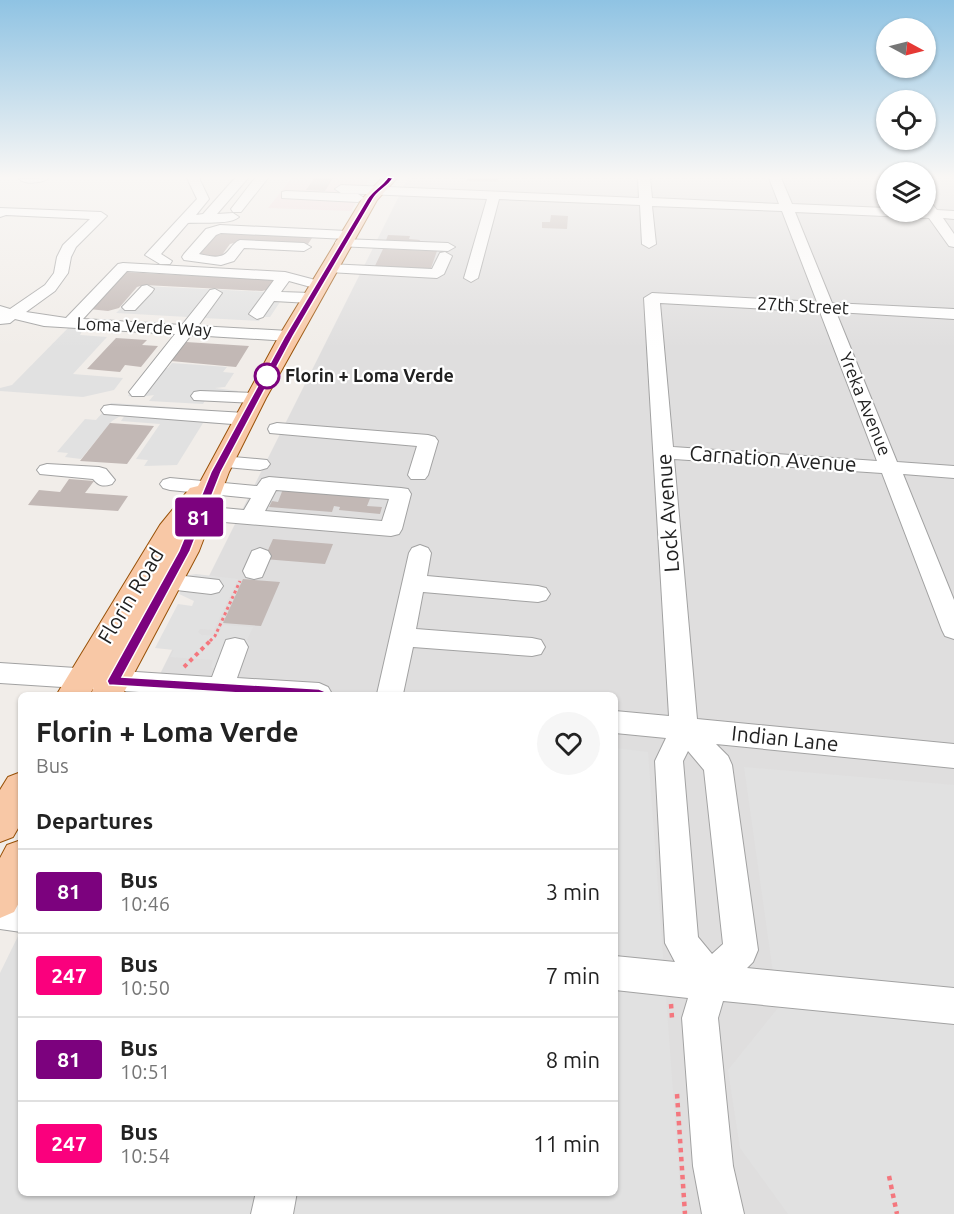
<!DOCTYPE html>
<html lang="en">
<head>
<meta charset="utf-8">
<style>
	:root { --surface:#fff; --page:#f6f6f6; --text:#222; --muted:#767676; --line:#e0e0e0 }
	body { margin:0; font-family:Ubuntu,sans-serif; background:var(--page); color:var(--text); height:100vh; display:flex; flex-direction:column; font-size:22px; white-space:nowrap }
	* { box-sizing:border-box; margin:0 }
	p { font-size:20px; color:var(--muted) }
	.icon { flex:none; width:33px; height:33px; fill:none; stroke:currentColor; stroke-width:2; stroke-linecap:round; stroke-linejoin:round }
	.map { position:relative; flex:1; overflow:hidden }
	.drawer { position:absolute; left:18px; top:692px; width:600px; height:504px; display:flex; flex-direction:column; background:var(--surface); border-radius:9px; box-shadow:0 2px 4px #0004 }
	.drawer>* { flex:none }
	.badge { padding:0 12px; border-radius:4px; font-size:21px; line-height:39px }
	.needle { width:39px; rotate:97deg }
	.tools { position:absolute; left:876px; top:18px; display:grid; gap:12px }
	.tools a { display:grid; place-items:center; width:60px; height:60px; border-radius:50%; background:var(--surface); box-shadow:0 2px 4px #0004; font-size:30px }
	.map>.badge { position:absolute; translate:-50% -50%; box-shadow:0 0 0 3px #fff }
	h2 { padding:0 18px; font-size:22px; line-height:54px }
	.round { display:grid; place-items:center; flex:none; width:63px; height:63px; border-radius:32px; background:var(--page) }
	.headline { display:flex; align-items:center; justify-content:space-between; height:102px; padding:0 18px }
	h1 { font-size:28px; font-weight:700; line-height:45px }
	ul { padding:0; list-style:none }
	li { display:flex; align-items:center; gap:18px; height:84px; padding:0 18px; border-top:2px solid var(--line) }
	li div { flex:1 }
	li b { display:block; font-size:22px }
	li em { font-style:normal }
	li .badge { min-width:66px; font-weight:700; text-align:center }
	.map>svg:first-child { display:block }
	.residential { fill:#dfdede }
	.commercial { fill:#f1d9dc }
	.parking { fill:#e1e1e1 }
	.building { fill:#c2b8b5 }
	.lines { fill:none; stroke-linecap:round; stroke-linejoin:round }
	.minor-casing { stroke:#a2a2a2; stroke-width:2 }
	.major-casing { stroke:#985107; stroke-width:2 }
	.path-far2 { stroke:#f4777e; stroke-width:3; stroke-dasharray:3 3; stroke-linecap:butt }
	.path-far1 { stroke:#f4777e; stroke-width:4; stroke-dasharray:4 4; stroke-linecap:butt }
	.path { stroke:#f4777e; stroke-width:4.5; stroke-dasharray:4.5 4.5; stroke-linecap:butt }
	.minor { fill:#fff; fill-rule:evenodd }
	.major { fill:#f8c8a6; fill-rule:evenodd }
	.line { fill:#7c027e; stroke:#fff; stroke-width:1.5 }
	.stop-dot { fill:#fff; stroke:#7c027e; stroke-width:3 }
	.labels { text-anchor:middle; stroke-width:4.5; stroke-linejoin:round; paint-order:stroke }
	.far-street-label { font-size:18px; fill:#212121; stroke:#fff }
	.far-stop-label { font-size:18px; font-weight:bold; fill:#212121; stroke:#fff; text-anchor:start }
	.street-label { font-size:21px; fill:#212121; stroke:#fff }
</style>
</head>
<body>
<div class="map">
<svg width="954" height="1214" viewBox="0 0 954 1214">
	<rect width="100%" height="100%" fill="#f1ede9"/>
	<!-- residential -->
	<path class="residential" d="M408,178H886V212H926V178H954V1214H0V994L21,1192H615V694H150Z"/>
	<!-- commercial -->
	<path class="commercial" d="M292,178H370L351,211L268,208Z"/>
	<!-- parking -->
	<path class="parking" d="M144,286L267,292L282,299L270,317H261L259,321L203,318L200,322L183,321L188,317L116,313Z
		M68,328L83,329L80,335L107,337L73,374L123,378L114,390L83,397L0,391V388L12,385Z
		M172,363L227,367L223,372L234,373L225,387L215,388L238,391L233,401L206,399L203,404L149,401L154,395L139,397L128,396L149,368H168Z
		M111,403L199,409L226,412L219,424L203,423L177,465L144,466L148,460L136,459L160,424L121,421L125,415H122L112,421L81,459L65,457L68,453L57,452L85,419L96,420Z
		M196,574L238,579L214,630L200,629L198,632L202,635L217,636L223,625L253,627L247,640L250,644L240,669L211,668L213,660L170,657L174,650L155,648L178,604L192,606L194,601L179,594L190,575Z
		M615,748L648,752L682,1214H0V973L21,930V1192H615Z
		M744,767L954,785V1214H788L740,1148L728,1070L778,1008Z"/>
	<!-- building -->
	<path class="building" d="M314,178H333L325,191L306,190Z
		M468,178H499L498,182L467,181Z
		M551,215L568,216L567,229L542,228V222H550Z
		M233,231L314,235L308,244L242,241L230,244L219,259L195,258L213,236Z
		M388,235L410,236L409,239L420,240L418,244L385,243Z
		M383,249L437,251L430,271L374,268Z
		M125,272L276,280L271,289L262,291L144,285L137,287L119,308L108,311L89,309Z
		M116,338L147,340L142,345L158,346L141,367L125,365L120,372L87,369Z
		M186,342L249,346L236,367L171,361Z
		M110,423L154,426L127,464L80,461Z
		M69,479L94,481L85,493L128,496L118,511L28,505L39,490L60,492Z
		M283,489L371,496L367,506L382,507L380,514L339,510L340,507L334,506L332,512L269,507L272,501L278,502Z
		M273,539L333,544L325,564L264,559Z
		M243,579L280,582L261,626L223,623Z"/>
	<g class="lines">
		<defs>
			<path id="minor" d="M49,178C42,183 26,185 19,179Z
				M187,178H199L209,199L196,215L203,214L235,178H248L217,214L233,213L239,217C230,225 201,222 188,223L161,254L172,261L170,264H160L145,255L197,199Z
				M255,178H268L241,212H233L231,209Z
				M638,178H650L652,198L779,204L769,178H781L792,204L886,208V212H926L927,202L931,203L937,210L954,211V219L943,218L954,234V247L949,246L929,218L795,212L832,303L954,309V319L836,312L897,462L954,466V478L903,474L954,600V639L945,636L942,630L882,473L674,459L697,719L954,744V768L716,744L728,756L732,765L758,950L753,962L747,968L954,988V1024L723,1001L718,1018L733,1166L744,1214H702L693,1166L682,1018L688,998L615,990V956L675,962L665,943L655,761L666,738L615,733V711L669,716L644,298L652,293L817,302L782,211L652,206L656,244L649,248L642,244L640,205L499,199L478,278L471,282L464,278L487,199L341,193L335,189L341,185L639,198ZM660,303L820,312L877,461L673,447ZM688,751L704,770L723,944L712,954L698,937L683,761Z
				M286,191L358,194L364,198L358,202L282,198V192Z
				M0,208L101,212L107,216L76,247L71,257L68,273L55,291L26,312L66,318L118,264L123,263L285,272L323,282L325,285L318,289L289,281L281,292L310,293L318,298L310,303L274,301L263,317L257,319L249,314L274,280L127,271L83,319L182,325L210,290L215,289L222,293L198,326L289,331L297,336L289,341L191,335L144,396H132L129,392L175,334L44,326L15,319L10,323L0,324V306L10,309L45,285L54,273L57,257L63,245L90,219L6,215L0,217Z
				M220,225L347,231L354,235L347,239L221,233L216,235L199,254C205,255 214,258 220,256C229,255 231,243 240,240L304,243L311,247L304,251L244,248L234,261L221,265L184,260L182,257L184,254L206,229Z
				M342,239L448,243L455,247L448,251L337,246L335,243L337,240Z
				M445,252L452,256L444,274L437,278L328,272L321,268L328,264L432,269L440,253Z
				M147,285L154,289L152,292L135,310H125L122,307L125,304L142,286Z
				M200,391L255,393L261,394L264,398L261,402L255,403L194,400L191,396L194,392Z
				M110,405L245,413L252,415L254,419L252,423L245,425L104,414L101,410L104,406Z
				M277,423L428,435L435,437L438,441L428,475L425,479H411L408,475L417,446L270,433L268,429L270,425Z
				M222,456L267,460L270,464L267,468L260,470L215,466L212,462L215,458Z
				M47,464L99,467L106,469L115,480L112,484C103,487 99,486 93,479L40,474L37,470L40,466Z
				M269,477L401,488L408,489L411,494L402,529L399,534L391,536L201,520L193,518L190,513L193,508L201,506L244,510L251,498L170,490L163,488L160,484L163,480L170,478L257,486L262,479ZM276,490L389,499L382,521L265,511Z
				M420,545L428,548L431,553L427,576L538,586L546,588L550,594L546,600L538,602L423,592L416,629L532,638L541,640L545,647L541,654L532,656L413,647L403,694H377L409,553L412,548Z
				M260,548L268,551L271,556L262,577L254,579L246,577L243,571L252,551Z
				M167,574L219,580L223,586L219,592L211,594L159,588L155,582L159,576Z
				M235,638L244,640L248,647L237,678L319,683L328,687L332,694H170L0,683V663L212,677L226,640Z
				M0,897L21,900V932L0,929Z
				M256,1192H297L293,1214H251Z"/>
			<path id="major" d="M382,178H397L377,200L266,398L229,472L199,551L123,694H91L94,687L90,694H57L160,525L190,488L198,486L279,336L362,199Z
				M21,772V823L13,837L0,842V790L8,777Z
				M21,840V899L14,912L0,918V858L7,845Z"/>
		</defs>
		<!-- minor casing -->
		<use href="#minor" class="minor-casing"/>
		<!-- major casing -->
		<use href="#major" class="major-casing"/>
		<!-- path-far2 -->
		<path class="path-far2" d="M210,641L215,636L240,581"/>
		<!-- path-far1 -->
		<path class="path-far1" d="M184,667L211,640"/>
		<!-- path -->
		<path class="path" d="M671,1004L672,1018
			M677,1094L685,1214
			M889,1176L897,1214"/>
		<!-- minor -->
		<use href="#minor" class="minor"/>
		<!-- major -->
		<use href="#major" class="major"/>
	</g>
	<!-- sky -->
	<linearGradient id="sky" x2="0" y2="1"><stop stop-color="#8fc3e3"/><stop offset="0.51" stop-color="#f9f7f5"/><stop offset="1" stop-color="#f9f7f5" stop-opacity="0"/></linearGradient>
	<rect width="954" height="348" fill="url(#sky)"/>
	<!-- line -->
	<path class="line" d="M388,177L393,178C388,187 378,190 373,199L293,336L221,472L190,551L122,677L319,689L324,691L326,694L324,698L109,685L107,681L179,551L211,472L285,336L367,199C373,190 382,186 388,177Z"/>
	<!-- markers -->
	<circle class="stop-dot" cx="267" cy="376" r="12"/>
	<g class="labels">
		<!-- far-street labels -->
		<g class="far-street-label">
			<text transform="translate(803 306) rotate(3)" y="6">27th Street</text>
			<text transform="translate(144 327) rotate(3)" y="6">Loma Verde Way</text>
			<text transform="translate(865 404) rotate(68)" y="6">Yreka Avenue</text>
		</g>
		<!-- far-stop labels -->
		<g class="far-stop-label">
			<text x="285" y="382">Florin + Loma Verde</text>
		</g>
		<!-- street labels -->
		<g class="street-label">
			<text transform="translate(773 459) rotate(4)" y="7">Carnation Avenue</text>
			<text transform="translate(668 513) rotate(-94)" y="7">Lock Avenue</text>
			<text transform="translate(131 596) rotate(-59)" y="7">Florin Road</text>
			<text transform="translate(785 739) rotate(6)" y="7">Indian Lane</text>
		</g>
	</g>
</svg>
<div class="tools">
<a><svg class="needle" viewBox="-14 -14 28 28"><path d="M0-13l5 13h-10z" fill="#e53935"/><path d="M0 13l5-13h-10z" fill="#767676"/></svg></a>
<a><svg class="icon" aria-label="locate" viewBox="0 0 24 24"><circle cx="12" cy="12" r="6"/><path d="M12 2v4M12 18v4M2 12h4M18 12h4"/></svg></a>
<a><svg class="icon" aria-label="layers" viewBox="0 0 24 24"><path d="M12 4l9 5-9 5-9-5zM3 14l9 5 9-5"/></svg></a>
</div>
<b class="badge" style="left:199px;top:517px;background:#7c027e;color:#fff">81</b>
<section class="drawer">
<div class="headline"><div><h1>Florin + Loma Verde</h1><p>Bus</p></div><a class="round"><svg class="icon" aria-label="heart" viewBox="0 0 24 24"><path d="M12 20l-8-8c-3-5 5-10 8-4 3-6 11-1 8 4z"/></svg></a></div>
<h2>Departures</h2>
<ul>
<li><span class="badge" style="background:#7c027e;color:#fff">81</span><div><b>Bus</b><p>10:46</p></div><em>3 min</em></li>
<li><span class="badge" style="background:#fa007d;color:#fff">247</span><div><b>Bus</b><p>10:50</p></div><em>7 min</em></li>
<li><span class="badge" style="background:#7c027e;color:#fff">81</span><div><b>Bus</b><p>10:51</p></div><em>8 min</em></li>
<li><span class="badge" style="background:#fa007d;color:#fff">247</span><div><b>Bus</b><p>10:54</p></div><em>11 min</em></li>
</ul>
</section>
</div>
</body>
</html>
